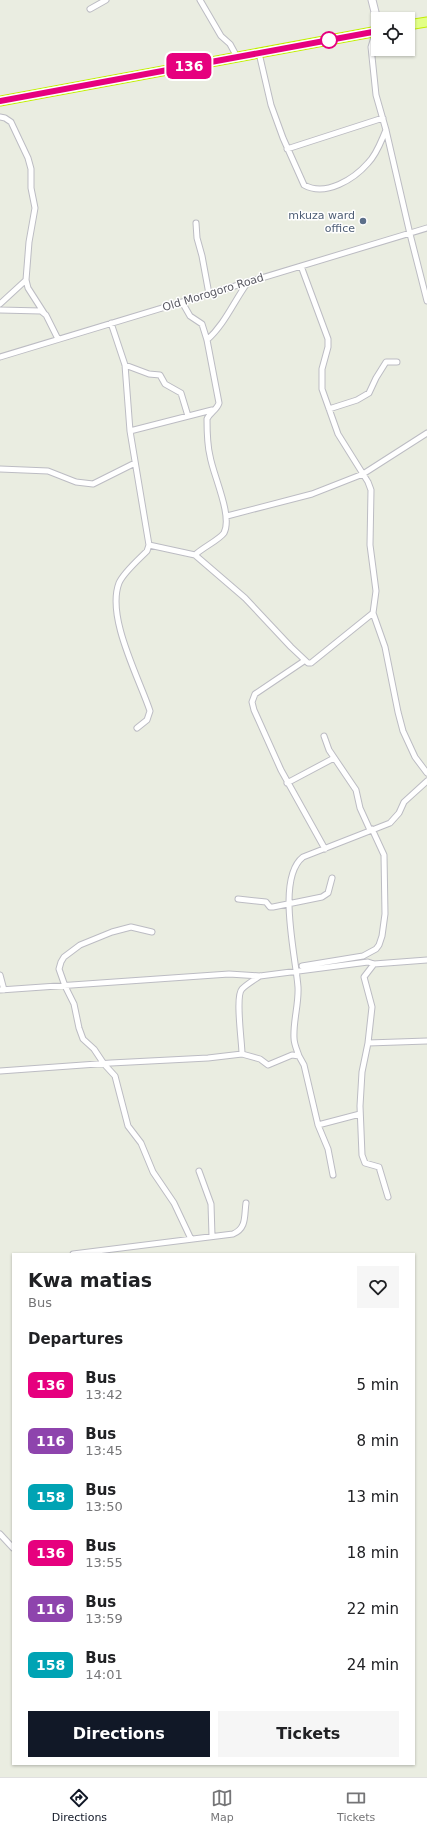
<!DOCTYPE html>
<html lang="en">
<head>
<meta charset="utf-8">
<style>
	:root { --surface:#fff; --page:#f6f6f6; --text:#202124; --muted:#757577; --line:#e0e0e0; --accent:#111827 }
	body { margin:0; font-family:"DejaVu Sans",sans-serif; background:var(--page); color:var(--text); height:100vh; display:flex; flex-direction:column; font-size:15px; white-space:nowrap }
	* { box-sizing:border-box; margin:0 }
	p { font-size:13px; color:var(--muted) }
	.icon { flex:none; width:22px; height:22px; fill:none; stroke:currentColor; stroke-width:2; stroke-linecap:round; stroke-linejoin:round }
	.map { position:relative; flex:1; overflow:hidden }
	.side { position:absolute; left:12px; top:1253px; width:403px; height:512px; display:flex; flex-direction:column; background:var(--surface); border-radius:0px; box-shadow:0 1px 3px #0004 }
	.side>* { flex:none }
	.badge { padding:0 8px; border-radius:6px; font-size:14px; line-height:26px }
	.fabs { position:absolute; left:371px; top:12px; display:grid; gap:8px }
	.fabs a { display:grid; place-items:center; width:44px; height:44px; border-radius:0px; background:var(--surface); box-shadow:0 1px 3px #0004; font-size:20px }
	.map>.badge { position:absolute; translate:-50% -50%; box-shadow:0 0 0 2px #fff }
	h2 { padding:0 16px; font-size:15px; line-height:36px }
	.round { display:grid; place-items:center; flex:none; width:42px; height:42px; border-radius:0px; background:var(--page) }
	.overview { display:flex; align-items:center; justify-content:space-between; height:68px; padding:0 16px }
	h1 { font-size:19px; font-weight:700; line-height:30px }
	.action { display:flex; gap:8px; margin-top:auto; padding:8px 16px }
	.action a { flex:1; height:46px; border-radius:0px; background:var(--accent); color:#fff; font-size:16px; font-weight:700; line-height:46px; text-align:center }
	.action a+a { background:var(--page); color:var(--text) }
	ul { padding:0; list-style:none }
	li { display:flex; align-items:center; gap:12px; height:56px; padding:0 16px }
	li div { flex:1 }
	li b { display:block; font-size:15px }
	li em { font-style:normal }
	li .badge { min-width:44px; font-weight:700; text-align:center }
	.tabs { display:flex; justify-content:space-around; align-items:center; height:56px; border-top:1px solid var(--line); background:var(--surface); font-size:11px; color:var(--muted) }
	.tabs a { display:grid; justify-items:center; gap:2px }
	.tabs .active { color:var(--accent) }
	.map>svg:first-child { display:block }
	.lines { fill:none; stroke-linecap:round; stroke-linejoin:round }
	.street-casing { stroke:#bcbcc3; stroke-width:7 }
	.secondary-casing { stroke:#bfbec7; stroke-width:9 }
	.highway-casing { stroke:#c2ee00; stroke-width:11 }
	.street { stroke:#fff; stroke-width:5 }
	.secondary { stroke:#fff; stroke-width:7 }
	.highway { stroke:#e2ff86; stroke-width:9 }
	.line-casing { stroke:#fff; stroke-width:9 }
	.line { stroke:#e6007e; stroke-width:6 }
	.stop-dot { fill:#fff; stroke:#e6007e; stroke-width:2 }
	.service-dot { fill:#5c6f8a; stroke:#fff; stroke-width:1.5 }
	.labels { text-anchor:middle; stroke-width:3; stroke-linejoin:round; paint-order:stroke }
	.service-label { font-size:11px; fill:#4e5e75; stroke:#fff; text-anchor:end }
	.street-label { font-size:11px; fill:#5a5a63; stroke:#fff }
</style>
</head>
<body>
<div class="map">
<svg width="427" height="1777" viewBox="0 0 427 1777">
	<rect width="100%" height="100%" fill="#eaede1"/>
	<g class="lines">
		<defs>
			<path id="street" d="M200,0L221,36L230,44L237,57
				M90,9L106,0
				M376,31L371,47L376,95L386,130L410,234L427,301
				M259,53L271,105L283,138L304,185C326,197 354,179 368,163C377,154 381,141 386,130
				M0,117L5,118L11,122L28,158L31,169V188L35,208L29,242L26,280L28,288L44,313
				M287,149L383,118
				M196,223L197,238L202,256L209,294
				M301,266L328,339V347L322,369V389L338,434L368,482L371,490L370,545L376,591L373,613L385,647L398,712L403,731L415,757L427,773
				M182,302L190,316L202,324L207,340L219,403C217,410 210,412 207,419C207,431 207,444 210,456C213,475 233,516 224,533C219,540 202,548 195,555
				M0,304L26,280
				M0,310L41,311L46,315L58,339
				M111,323L125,365L130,431L149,545L147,551C139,559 123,573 119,583C106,617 139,678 150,711L147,720L137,728
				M207,340C225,324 234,301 248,282
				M0,357L427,228
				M125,365L149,374L160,375L165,384L181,393L188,416
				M329,409L357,400L369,393L376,378L386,362H397
				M130,431L212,410
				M0,469L48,471L76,482L93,484L135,463
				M227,516L312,494L363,474L427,433
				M149,545L195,555L245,598L291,647L308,663H311L373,613
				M304,661L255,694L252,702L254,710L281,770L325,849
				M324,736L329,750L356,790L360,808L370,830
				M287,783L334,758
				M238,899L266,902L270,907H273L322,897L328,893L332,878
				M152,932L131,927L112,932L80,945L64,957L61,962L59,969L65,986L74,1004L79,1028L83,1039L94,1049L104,1064L115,1076L128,1126L141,1143L153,1172L174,1203L191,1239
				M374,964L364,977L372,1007L368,1043L362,1072L360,1106L362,1155L365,1163L379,1167L388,1197
				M302,966L363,956L376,949L379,945L382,936L385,914L384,855L372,829
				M0,975L4,990
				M0,990L229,974L260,976L368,962L374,964L427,960
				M368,1043L427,1041
				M242,1054C242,1042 235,996 242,989C247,984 254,980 260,976
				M299,1056C297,1050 294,1044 294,1038C293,1021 299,1004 298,987C296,957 276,878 303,857L390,823L399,813L404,802L427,781
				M0,1071L111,1063L208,1058L242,1054L260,1059L268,1065L292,1055L299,1056L304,1065L318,1125L328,1149L333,1175
				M318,1125L360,1114
				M199,1171L211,1204L212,1236
				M73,1254L233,1234C247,1228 244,1216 246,1203
				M0,1534L13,1548"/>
			<path id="secondary" d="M372,0L376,16V31"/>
			<path id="highway" d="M408,25L427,22
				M0,101L378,31"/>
		</defs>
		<!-- street casing -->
		<use href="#street" class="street-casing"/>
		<!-- secondary casing -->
		<use href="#secondary" class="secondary-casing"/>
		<!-- highway casing -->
		<use href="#highway" class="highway-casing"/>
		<!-- street -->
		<use href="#street" class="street"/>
		<!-- secondary -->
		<use href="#secondary" class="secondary"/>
		<!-- highway -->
		<use href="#highway" class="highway"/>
	</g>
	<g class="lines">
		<defs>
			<path id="line" d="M0,101L378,31"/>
		</defs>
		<!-- line casing -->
		<use href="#line" class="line-casing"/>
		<!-- line -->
		<use href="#line" class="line"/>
	</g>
	<!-- markers -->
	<circle class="stop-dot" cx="329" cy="40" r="8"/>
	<circle class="service-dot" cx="363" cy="221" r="4"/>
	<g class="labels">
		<!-- service labels -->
		<g class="service-label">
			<text x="355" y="219">mkuza ward<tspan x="355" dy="13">office</tspan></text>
		</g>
		<!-- street labels -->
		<g class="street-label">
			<text transform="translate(213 292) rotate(-17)" y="4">Old Morogoro Road</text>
		</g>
	</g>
</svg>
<div class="fabs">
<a><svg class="icon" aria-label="locate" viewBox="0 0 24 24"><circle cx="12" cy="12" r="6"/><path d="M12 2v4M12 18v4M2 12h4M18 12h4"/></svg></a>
</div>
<b class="badge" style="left:189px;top:66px;background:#e6007e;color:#fff">136</b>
<section class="side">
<div class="overview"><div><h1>Kwa matias</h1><p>Bus</p></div><a class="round"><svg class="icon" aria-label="heart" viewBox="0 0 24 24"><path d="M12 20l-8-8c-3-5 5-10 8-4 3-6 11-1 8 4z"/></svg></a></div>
<h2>Departures</h2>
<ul>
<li><span class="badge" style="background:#e6007e;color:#fff">136</span><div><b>Bus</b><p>13:42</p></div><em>5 min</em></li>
<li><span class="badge" style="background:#8e44ad;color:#fff">116</span><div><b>Bus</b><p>13:45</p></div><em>8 min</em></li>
<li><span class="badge" style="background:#00a3b4;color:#fff">158</span><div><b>Bus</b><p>13:50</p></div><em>13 min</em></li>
<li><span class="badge" style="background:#e6007e;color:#fff">136</span><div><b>Bus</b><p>13:55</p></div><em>18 min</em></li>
<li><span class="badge" style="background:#8e44ad;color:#fff">116</span><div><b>Bus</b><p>13:59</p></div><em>22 min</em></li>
<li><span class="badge" style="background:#00a3b4;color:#fff">158</span><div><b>Bus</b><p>14:01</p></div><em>24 min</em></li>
</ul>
<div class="action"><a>Directions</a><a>Tickets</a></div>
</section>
</div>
<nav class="tabs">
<a class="active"><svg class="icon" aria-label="directions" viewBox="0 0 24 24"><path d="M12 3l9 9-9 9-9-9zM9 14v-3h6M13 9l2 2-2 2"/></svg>Directions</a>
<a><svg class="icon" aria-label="map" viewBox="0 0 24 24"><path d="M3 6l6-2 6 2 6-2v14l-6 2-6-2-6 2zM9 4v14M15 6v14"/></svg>Map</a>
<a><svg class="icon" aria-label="tickets" viewBox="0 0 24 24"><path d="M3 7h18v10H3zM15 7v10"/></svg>Tickets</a>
</nav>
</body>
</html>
